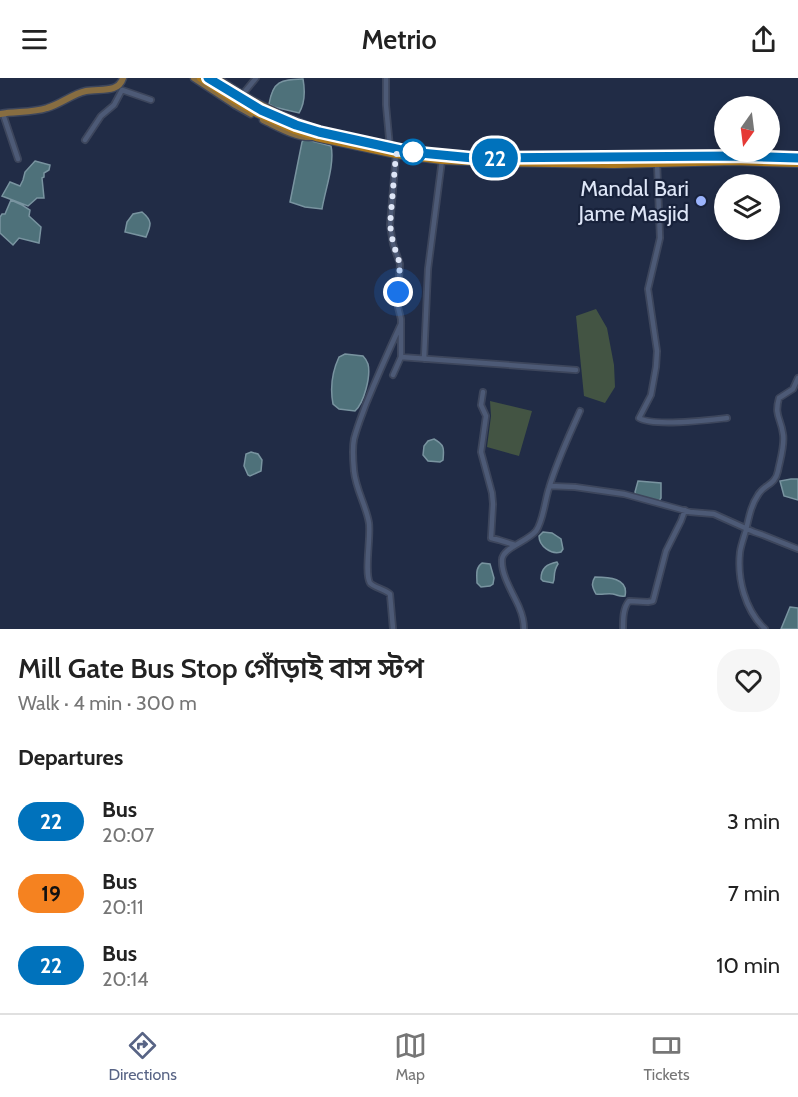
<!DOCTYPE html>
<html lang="en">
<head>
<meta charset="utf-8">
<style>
	:root { --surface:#fff; --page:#f6f6f6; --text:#222; --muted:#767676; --line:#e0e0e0; --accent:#586485 }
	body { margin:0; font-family:Cabin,"Noto Sans Bengali",sans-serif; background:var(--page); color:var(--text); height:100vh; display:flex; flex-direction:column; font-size:22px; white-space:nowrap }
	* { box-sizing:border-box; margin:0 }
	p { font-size:20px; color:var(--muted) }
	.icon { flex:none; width:33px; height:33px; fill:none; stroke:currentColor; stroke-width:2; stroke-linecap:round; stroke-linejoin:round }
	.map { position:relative; height:551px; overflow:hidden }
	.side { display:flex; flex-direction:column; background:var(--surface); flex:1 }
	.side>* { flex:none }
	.badge { padding:0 12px; border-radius:20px; font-size:21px; line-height:39px }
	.needle { width:39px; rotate:194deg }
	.controls { position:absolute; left:714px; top:18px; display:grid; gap:12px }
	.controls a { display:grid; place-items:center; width:66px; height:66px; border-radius:50%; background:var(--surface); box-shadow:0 3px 9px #0003; font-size:30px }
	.you { position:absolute; width:30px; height:30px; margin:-15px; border:4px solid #fff; border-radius:50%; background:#1a73e8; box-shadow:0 0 0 9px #1a73e833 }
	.map>.badge { position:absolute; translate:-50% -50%; box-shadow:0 0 0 3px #fff }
	h2 { padding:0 18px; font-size:22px; line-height:54px }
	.round { display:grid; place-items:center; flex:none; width:63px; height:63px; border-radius:24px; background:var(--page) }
	.summary { display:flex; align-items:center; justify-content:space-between; height:102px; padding:0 18px }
	h1 { font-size:28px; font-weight:600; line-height:45px }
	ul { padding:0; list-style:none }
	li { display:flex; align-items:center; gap:18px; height:72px; padding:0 18px }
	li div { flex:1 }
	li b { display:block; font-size:22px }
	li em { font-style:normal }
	li .badge { min-width:66px; font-weight:700; text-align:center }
	header { display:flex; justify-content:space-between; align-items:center; height:78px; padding:0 18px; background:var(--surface); font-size:27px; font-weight:600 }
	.menu { display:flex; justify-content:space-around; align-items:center; height:84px; border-top:2px solid var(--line); background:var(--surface); font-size:16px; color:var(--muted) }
	.menu a { display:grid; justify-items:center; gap:3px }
	.menu .on { color:var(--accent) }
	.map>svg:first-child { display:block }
	.green { fill:#435443 }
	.water { fill:#4e717a; stroke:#7994a0; stroke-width:1.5 }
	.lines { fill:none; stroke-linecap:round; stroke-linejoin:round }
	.minor-casing { stroke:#3d465c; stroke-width:8 }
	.major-casing { stroke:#3d465c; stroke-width:9 }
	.highway-casing { stroke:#3d465c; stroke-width:10 }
	.minor { stroke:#4d5a76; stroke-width:4.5 }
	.major { stroke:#876d41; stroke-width:6 }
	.highway { stroke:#ad791d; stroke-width:8 }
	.line-casing { stroke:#fff; stroke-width:14 }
	.line { stroke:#0072bc; stroke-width:9 }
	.walk { stroke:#dee6f7; stroke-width:6; stroke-dasharray:0 10.8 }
	.stop-dot { fill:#fff; stroke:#0072bc; stroke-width:3 }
	.poi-dot { fill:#9bb4fd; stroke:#18223b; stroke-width:2 }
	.labels { text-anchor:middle; stroke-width:4.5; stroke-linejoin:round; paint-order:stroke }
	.poi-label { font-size:22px; fill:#dee6f7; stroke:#18223b; text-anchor:end }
</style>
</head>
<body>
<header><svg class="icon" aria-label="menu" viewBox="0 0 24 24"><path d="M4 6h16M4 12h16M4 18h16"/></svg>Metrio<svg class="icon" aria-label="share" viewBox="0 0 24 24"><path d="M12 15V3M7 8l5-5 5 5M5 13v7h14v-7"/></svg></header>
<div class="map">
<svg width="798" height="551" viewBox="0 0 798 551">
	<rect width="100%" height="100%" fill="#212c46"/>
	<!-- green -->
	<path class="green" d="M596,231L607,250L614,287L615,309L605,325L584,318L576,238Z
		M490,323L532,333L519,378L487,369L491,338Z"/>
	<!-- water -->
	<path class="water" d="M303,1C305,12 305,25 299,35L274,29L269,26C273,2 281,2 303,1Z
		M304,61L331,68C335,86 325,112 322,131L305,129L290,124L302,64Z
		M35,83L50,87L49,92L44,95V99L42,100L44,120H37L28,128L2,118L10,104L20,108L23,102L25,94Z
		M11,122L22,127L30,132L29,138L41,149L39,165L19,160L13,167L0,155V139L2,136H5Z
		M142,134C153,143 151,147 146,159L125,154L127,144L133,136Z
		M345,276L363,278C365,280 367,283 368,286C371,298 364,325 355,333L339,331L333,326C330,310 332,294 339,279Z
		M434,361C445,367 444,371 443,382L440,384L428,383L423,377L424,368L428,363Z
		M251,374L258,376L262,382L261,393L250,398L248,397L244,388L246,376Z
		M791,401H798V422L784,418L780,403Z
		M638,403L661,405V420L659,423L636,418L635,414Z
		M543,454L552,455L561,461L563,471L561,474C551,477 539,468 539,458Z
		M557,484L558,486C552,495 556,499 553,505L543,503L541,501C541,490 547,486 557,484Z
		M482,485L490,486L494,500L493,506L490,508L481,509L477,505C477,497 475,490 482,485Z
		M595,499C608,499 629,500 625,518C620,519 618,517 613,516C607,515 602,517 596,516C592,509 591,505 595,499Z
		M790,529L798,530V551H781Z"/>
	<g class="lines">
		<defs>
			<path id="minor" d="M386,0V27L390,70
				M122,12L151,22
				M242,17L256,0
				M3,36L18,81
				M85,62L101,38L114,27L122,12
				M657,84L660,160L648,211L657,273L656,289L651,317L639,340C653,349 709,342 727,340
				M401,279L576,292
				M424,281L428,191L442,82
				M393,297L401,279V241L398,229V214L400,186L393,166L390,147L396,76
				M483,314L481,327L486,338L481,374L492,415L493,426L491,460L499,462L515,467
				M550,408L575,409L624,416L690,434L714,436L754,454L763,457L798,471
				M393,551L390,516C384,511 373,509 370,505C364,495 371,459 369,445C366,427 356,412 354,393C353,382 352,371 354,361C357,349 362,337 366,326C377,299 389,272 401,246
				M524,551C524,543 522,536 519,529C513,515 501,497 502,482C502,470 527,464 536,453C543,444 545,422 549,410C557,383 569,358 580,333
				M623,551C623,541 623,530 629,523L648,524L653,523L666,473L681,443L685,432
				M765,551C745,532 737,501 740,474C741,467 744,459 746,452C749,439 751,427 758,417C764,406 775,408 778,393C780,382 785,367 783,356C781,340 774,338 779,320L793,311L798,300"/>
			<path id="major" d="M194,0L235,27L251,36
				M217,0C238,15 260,27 284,38C296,43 308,47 319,54
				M0,36C15,33 32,35 47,30C61,26 72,16 86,13C99,10 118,16 123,0
				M263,42C278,49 296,60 312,59"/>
			<path id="highway" d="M201,0L233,21L257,35L295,52L316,59L396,76L442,82L492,84L614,86L734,83L798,85
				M530,80L734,78L776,79"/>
		</defs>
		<!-- minor casing -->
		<use href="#minor" class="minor-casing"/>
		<!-- major casing -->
		<use href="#major" class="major-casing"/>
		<!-- highway casing -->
		<use href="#highway" class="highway-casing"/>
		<!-- minor -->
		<use href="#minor" class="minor"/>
		<!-- major -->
		<use href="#major" class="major"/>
		<!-- highway -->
		<use href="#highway" class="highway"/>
	</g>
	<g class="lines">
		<defs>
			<path id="line" d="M208,0L261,32L296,47L319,54L410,74L473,80L734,78L798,80"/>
		</defs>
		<!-- line casing -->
		<use href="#line" class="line-casing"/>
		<!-- line -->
		<use href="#line" class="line"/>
		<!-- walk -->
		<path class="walk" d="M398,214L400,186L393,165L390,147L396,76L413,74"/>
	</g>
	<!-- markers -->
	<circle class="stop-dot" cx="413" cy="74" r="12"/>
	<circle class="poi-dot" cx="701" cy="123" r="6"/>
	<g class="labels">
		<!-- poi labels -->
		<g class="poi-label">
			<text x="689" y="118">Mandal Bari<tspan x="689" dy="25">Jame Masjid</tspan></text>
		</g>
	</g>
</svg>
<div class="controls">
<a><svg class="needle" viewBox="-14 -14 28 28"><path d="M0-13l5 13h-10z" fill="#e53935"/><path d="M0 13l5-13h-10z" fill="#767676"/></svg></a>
<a><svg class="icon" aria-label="layers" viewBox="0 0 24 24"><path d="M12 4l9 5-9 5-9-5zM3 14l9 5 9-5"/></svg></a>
</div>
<div class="you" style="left:398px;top:214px"></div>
<b class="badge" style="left:495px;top:80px;background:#0072bc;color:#fff">22</b>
</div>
<section class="side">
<div class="summary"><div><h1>Mill Gate Bus Stop গোঁড়াই বাস স্টপ</h1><p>Walk · 4 min · 300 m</p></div><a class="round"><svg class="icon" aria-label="heart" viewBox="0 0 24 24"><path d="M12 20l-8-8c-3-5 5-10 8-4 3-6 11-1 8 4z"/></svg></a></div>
<h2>Departures</h2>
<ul>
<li><span class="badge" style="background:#0072bc;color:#fff">22</span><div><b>Bus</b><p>20:07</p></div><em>3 min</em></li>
<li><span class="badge" style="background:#f58220;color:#111">19</span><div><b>Bus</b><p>20:11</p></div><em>7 min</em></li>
<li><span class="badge" style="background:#0072bc;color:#fff">22</span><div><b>Bus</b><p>20:14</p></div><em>10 min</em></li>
</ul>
</section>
<nav class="menu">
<a class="on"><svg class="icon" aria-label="directions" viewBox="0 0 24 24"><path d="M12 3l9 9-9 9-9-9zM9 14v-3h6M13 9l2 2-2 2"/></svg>Directions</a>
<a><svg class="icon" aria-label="map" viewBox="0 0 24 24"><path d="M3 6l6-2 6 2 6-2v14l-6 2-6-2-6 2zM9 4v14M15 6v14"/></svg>Map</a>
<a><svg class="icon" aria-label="tickets" viewBox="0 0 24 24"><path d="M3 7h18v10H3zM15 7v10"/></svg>Tickets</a>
</nav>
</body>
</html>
